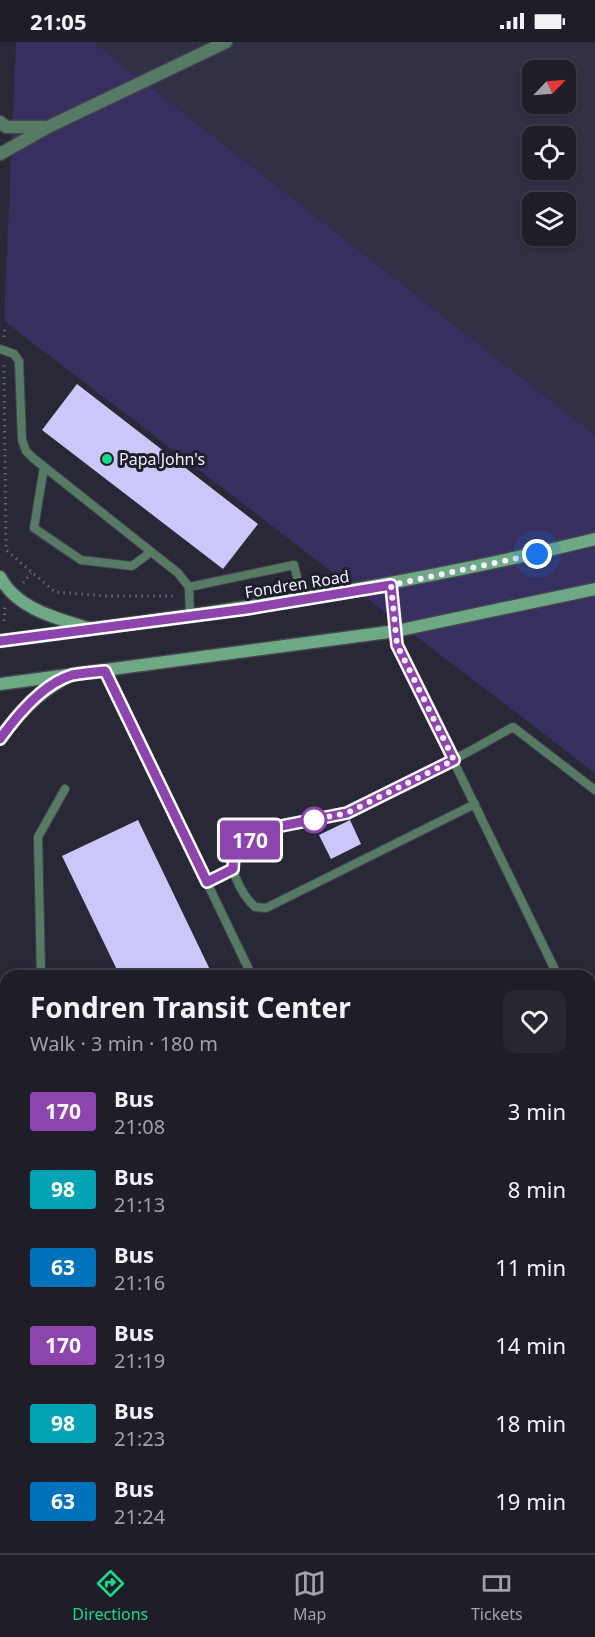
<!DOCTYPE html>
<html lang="en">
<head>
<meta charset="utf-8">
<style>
	:root { --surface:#1f1e28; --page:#272730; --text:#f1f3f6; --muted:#a1a2a8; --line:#3c3c45; --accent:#1bd988 }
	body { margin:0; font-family:"Noto Sans",sans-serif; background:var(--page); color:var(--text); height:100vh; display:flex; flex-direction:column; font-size:22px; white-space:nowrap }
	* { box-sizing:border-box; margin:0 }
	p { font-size:20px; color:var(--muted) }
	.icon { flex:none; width:33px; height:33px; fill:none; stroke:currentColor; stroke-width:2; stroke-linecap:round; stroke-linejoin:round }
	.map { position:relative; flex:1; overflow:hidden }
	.drawer { position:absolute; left:0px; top:928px; width:596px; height:584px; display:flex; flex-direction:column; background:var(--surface); border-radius:18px 18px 0 0; box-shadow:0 3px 9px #0003,0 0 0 2px var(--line) }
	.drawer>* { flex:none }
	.badge { padding:0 12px; border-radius:4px; font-size:21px; line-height:39px }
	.needle { width:39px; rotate:65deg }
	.controls { position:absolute; left:522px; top:18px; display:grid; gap:12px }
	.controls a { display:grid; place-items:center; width:54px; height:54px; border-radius:12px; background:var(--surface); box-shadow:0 3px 9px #0003,0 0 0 2px var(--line); font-size:30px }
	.you { position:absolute; width:30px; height:30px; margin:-15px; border:4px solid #fff; border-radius:50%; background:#1a73e8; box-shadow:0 0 0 9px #1a73e833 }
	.map>.badge { position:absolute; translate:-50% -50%; box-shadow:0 0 0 3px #fff }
	.round { display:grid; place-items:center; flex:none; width:63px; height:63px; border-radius:12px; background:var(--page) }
	.summary { display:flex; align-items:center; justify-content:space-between; height:102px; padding:0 30px }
	h1 { font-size:28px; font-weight:700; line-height:45px }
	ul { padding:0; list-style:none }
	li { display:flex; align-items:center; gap:18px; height:78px; padding:0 30px }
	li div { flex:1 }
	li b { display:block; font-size:22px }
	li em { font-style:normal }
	li .badge { min-width:66px; font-weight:700; text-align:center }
	.status { display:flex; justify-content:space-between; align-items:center; height:42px; padding:0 30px; background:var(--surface); direction:ltr }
	.status svg { height:16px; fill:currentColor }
	.dock { display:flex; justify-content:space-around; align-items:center; height:84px; border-top:2px solid var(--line); background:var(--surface); font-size:16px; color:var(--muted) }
	.dock a { display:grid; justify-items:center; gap:3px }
	.dock .selected { color:var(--accent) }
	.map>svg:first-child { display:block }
	.built { fill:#323045; fill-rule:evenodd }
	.green { fill:#362f5f }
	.forest { fill:#4e408a }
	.building { fill:#cbc7fb }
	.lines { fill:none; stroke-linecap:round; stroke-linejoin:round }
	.service-casing { stroke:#454451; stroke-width:10 }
	.minor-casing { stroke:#454451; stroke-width:15 }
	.secondary-casing { stroke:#454451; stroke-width:15 }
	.path { stroke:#676773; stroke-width:3; stroke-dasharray:1.5 4.5; stroke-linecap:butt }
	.service { stroke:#577a65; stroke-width:8 }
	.minor { stroke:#577a65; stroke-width:12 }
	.secondary { stroke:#6ea885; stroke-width:12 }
	.line-casing { stroke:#fff; stroke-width:14 }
	.line { stroke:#8e44ad; stroke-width:9 }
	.walk { stroke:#f0f0fa; stroke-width:6; stroke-dasharray:0 10.8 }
	.poi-dot { fill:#1bd988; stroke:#1f1e2c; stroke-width:2 }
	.stop-dot { fill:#fff; stroke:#8e44ad; stroke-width:3 }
	.labels { text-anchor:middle; stroke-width:6; stroke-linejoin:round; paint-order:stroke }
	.poi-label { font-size:16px; fill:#f0f0fa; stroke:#1f1e2c; text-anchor:start }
	.street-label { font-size:16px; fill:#f0f0fa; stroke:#1f1e2c }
</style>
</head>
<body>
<div class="status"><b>21:05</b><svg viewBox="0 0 49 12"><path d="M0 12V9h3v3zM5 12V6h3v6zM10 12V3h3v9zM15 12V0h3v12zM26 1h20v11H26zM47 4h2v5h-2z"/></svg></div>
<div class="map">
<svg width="595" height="1511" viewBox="0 0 595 1511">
	<rect width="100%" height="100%" fill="#292836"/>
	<!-- built -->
	<path class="built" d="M93,0H595V393ZM532,28H566V62H532ZM532,94H566V128H532ZM532,160H566V194H532Z"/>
	<!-- green -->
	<path class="green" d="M16,0H93L595,393V731L4,279Z"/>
	<!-- forest -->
	<path class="forest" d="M595,1067V1511H513L510,1506H590V1070Z
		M74,1506H204L206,1511H75Z"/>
	<!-- building -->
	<path class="building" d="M77,342L258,482L223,527L42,388Z
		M138,778L213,934H120L62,814Z
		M350,778L361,802L331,817L319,793Z"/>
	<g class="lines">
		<defs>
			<path id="service" d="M0,307L14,312L19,319L22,398L26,409L33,416L178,531L189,545L294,523L303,558
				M44,425L34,486L81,518L132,524L151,510
				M189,545L190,574
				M396,589L397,603L558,934
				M105,629L252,934
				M475,762L266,866L255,865C243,854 225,824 236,808C252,782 320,780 347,771C362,766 377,756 392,749C433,729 473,708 513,685L595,748
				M207,841L233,827
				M41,934L38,795L65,747
				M590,999L595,1011
				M590,1057L595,1054
				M0,1109L6,1108
				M220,1506L222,1511"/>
			<path id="minor" d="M0,80L6,85H44
				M0,112L48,85L226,0"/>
			<path id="secondary" d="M0,535C17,567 56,576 88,586
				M391,543L396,589
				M0,599C201,573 398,546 595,497
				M0,642L396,589L595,547
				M0,697C17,672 37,652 64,637"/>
		</defs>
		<!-- service casing -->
		<use href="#service" class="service-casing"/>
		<!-- minor casing -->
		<use href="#minor" class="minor-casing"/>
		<!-- secondary casing -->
		<use href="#secondary" class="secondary-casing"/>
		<!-- path -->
		<path class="path" d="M4,295L5,285
			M4,323L6,508L55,550L107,554H176
			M23,541L31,531
			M4,579L5,564"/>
		<!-- service -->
		<use href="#service" class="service"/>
		<!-- minor -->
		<use href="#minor" class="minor"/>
		<!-- secondary -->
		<use href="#secondary" class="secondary"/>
	</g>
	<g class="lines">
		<defs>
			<path id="line" d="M0,599L246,567L391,543L397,603L454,718L347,771L276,785L241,802L234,810L233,827L207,840L105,629C94,630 83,631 72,633C42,642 17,673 0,697"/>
		</defs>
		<!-- line casing -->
		<use href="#line" class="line-casing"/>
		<!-- line -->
		<use href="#line" class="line"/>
		<!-- walk -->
		<path class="walk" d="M314,778H311L347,771L454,718L397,603L391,543L537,512"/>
	</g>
	<!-- markers -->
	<circle class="poi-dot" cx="107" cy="417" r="6"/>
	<circle class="stop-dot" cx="314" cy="778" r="12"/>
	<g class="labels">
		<!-- poi labels -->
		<g class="poi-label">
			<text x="119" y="423">Papa John's</text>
		</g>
		<!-- street labels -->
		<g class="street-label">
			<text transform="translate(297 542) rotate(-9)" y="6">Fondren Road</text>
		</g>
	</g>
</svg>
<div class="controls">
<a><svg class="needle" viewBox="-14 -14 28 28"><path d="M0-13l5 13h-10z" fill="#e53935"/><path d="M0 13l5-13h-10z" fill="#a1a2a8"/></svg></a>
<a><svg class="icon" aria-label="locate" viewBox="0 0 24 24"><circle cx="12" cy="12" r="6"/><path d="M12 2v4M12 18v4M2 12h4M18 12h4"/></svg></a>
<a><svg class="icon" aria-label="layers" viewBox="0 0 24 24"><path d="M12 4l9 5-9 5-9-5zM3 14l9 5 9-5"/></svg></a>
</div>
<div class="you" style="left:537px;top:512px"></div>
<b class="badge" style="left:250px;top:798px;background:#8e44ad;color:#fff">170</b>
<section class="drawer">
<div class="summary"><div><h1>Fondren Transit Center</h1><p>Walk · 3 min · 180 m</p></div><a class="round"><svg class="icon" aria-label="heart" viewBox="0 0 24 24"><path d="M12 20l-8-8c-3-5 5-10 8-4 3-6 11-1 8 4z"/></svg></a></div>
<ul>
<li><span class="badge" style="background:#8e44ad;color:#fff">170</span><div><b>Bus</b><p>21:08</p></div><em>3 min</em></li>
<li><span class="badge" style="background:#00a3b4;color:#fff">98</span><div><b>Bus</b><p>21:13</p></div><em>8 min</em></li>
<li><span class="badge" style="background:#0072bc;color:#fff">63</span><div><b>Bus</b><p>21:16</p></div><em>11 min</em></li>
<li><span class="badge" style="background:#8e44ad;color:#fff">170</span><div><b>Bus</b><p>21:19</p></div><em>14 min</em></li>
<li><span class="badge" style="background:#00a3b4;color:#fff">98</span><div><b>Bus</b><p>21:23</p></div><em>18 min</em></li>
<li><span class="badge" style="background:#0072bc;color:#fff">63</span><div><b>Bus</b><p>21:24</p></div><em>19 min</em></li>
</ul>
</section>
</div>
<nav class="dock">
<a class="selected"><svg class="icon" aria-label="directions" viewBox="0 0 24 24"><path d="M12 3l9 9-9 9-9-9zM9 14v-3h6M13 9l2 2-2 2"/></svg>Directions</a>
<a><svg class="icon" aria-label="map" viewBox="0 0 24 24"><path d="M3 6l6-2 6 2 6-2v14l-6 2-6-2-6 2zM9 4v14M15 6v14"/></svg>Map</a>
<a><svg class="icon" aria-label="tickets" viewBox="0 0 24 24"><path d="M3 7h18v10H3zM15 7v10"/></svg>Tickets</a>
</nav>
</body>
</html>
